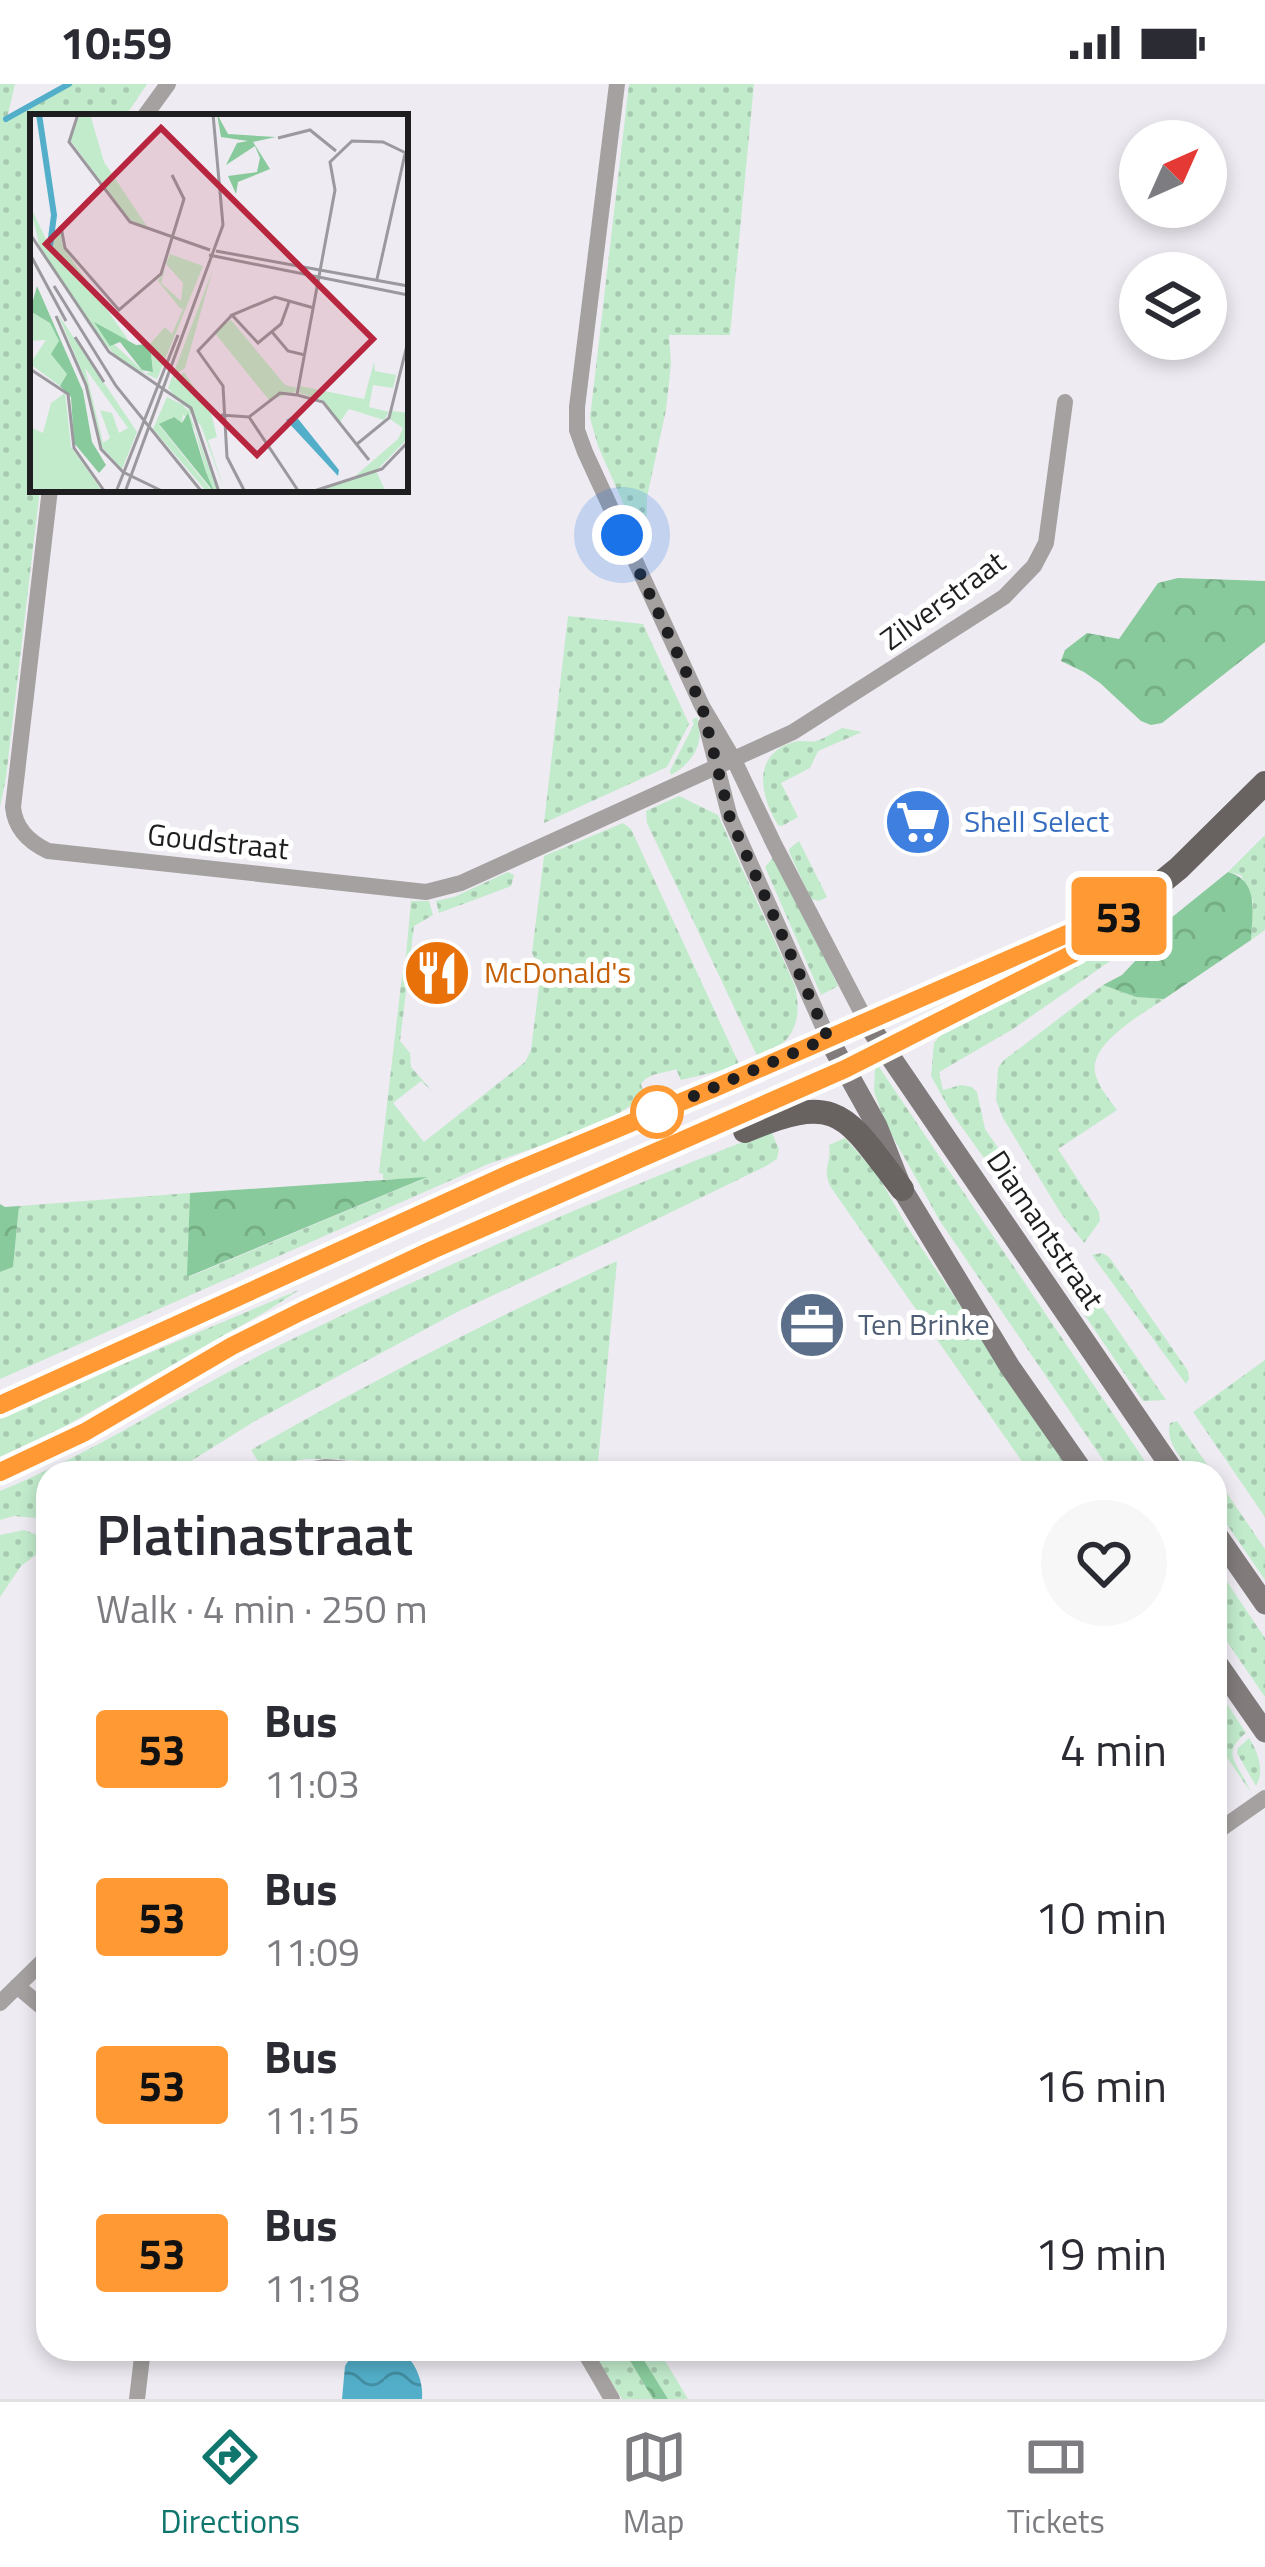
<!DOCTYPE html>
<html lang="en">
<head>
<meta charset="utf-8">
<style>
	:root { --surface:#fff; --page:#f7f7f7; --text:#2b2b33; --muted:#7c7c81; --line:#e1e1e2; --accent:#0f766e }
	body { margin:0; font-family:"Titillium Web",sans-serif; background:var(--page); color:var(--text); height:100vh; display:flex; flex-direction:column; font-size:45px; white-space:nowrap }
	* { box-sizing:border-box; margin:0 }
	p { font-size:39px; color:var(--muted) }
	.icon { flex:none; width:66px; height:66px; fill:none; stroke:currentColor; stroke-width:2; stroke-linecap:round; stroke-linejoin:round }
	.map { position:relative; flex:1; overflow:hidden }
	.side { position:absolute; left:36px; top:1377px; width:1191px; height:900px; display:flex; flex-direction:column; background:var(--surface); border-radius:36px; box-shadow:0 6px 18px #0003 }
	.side>* { flex:none }
	.badge { padding:0 24px; border-radius:9px; font-size:42px; line-height:78px }
	.needle { width:78px; rotate:45deg }
	.fabs { position:absolute; left:1119px; top:36px; display:grid; gap:24px }
	.fabs a { display:grid; place-items:center; width:108px; height:108px; border-radius:50%; background:var(--surface); box-shadow:0 6px 18px #0003; font-size:60px }
	.you { position:absolute; width:60px; height:60px; margin:-30px; border:9px solid #fff; border-radius:50%; background:#1a73e8; box-shadow:0 0 0 18px #1a73e833 }
	.map>.badge { position:absolute; translate:-50% -50%; box-shadow:0 0 0 6px #fff }
	.round { display:grid; place-items:center; flex:none; width:126px; height:126px; border-radius:63px; background:var(--page) }
	.summary { display:flex; align-items:center; justify-content:space-between; height:204px; padding:0 60px }
	h1 { font-size:57px; font-weight:600; line-height:90px }
	ul { padding:0; list-style:none }
	li { display:flex; align-items:center; gap:36px; height:168px; padding:0 60px }
	li div { flex:1 }
	li b { display:block; font-size:45px }
	li em { font-style:normal }
	li .badge { min-width:132px; font-weight:700; text-align:center }
	.status { display:flex; justify-content:space-between; align-items:center; height:84px; padding:0 60px; background:var(--surface); direction:ltr }
	.status svg { height:33px; fill:currentColor }
	.tabs { display:flex; justify-content:space-around; align-items:center; height:168px; border-top:3px solid var(--line); background:var(--surface); font-size:33px; color:var(--muted) }
	.tabs a { display:grid; justify-items:center; gap:6px }
	.tabs .selected { color:var(--accent) }
	.map>svg:first-child { display:block }
	.grass { fill:url(#grass-dots) }
	.forest { fill:url(#forest-crowns) }
	.water { fill:url(#water-waves) }
	.lines { fill:none; stroke-linecap:round; stroke-linejoin:round }
	.stream { stroke:#53afc9; stroke-width:6 }
	.street { stroke:#a4a1a0; stroke-width:16 }
	.secondary { stroke:#817c7b; stroke-width:21 }
	.primary { stroke:#686261; stroke-width:24 }
	.line-casing { stroke:#fff; stroke-width:27 }
	.line { stroke:#f93; stroke-width:18 }
	.walk { stroke:#1e1d20; stroke-width:12; stroke-dasharray:0 21.6 }
	.stop-dot { fill:#fff; stroke:#f93; stroke-width:6 }
	.labels { text-anchor:middle; stroke-width:10; stroke-linejoin:round; paint-order:stroke }
	.street-label { font-size:30px; fill:#1e1d20; stroke:#fff }
	.shop-label { font-size:30px; fill:#366cbe; stroke:#fff; text-anchor:start }
	.food-label { font-size:30px; fill:#c56008; stroke:#fff; text-anchor:start }
	.service-label { font-size:30px; fill:#4e5e75; stroke:#fff; text-anchor:start }
	.inset-river { fill:none; stroke:#53afc9; stroke-width:6 }
	.inset-road { fill:none; stroke:#9b999e; stroke-width:3 }
	.view { fill:#b7253e; fill-opacity:0.15; stroke:#b7253e; stroke-width:6 }
	.inset-edge { fill:none; stroke:#1e1d20; stroke-width:6 }
</style>
</head>
<body>
<div class="status"><b>10:59</b><svg viewBox="0 0 49 12"><path d="M0 12V9h3v3zM5 12V6h3v6zM10 12V3h3v9zM15 12V0h3v12zM26 1h20v11H26zM47 4h2v5h-2z"/></svg></div>
<div class="map">
<svg width="1265" height="2315" viewBox="0 0 1265 2315">
	<defs>
		<pattern id="grass-dots" width="8" height="8" patternUnits="userSpaceOnUse" patternTransform="scale(3)"><rect width="8" height="8" fill="#c2ebcc"/><path d="M2 2h.1M6 6h.1" fill="none" stroke="#a6c9af" stroke-width="1.8" stroke-linecap="round"/></pattern>
		<pattern id="forest-crowns" width="20" height="18" patternUnits="userSpaceOnUse" patternTransform="scale(3)"><rect width="20" height="18" fill="#88ca9b"/><path d="M2 6a3 3 0 1 1 6 0M12 15a3 3 0 1 1 6 0" fill="none" stroke="#75ad85"/></pattern>
		<pattern id="water-waves" width="16" height="10" patternUnits="userSpaceOnUse" patternTransform="scale(3)"><rect width="16" height="10" fill="#53afc9"/><path d="M0 5q4-4 8 0t8 0" fill="none" stroke="#448ea3"/></pattern>
	</defs>
	<rect width="100%" height="100%" fill="#eeebf2"/>
	<!-- grass -->
	<path class="grass" d="M0,0H15L7,34L71,0H147L125,33H33V405H40L6,693L0,723Z
		M629,0H754L730,251H669L671,280L666,326L647,413L646,471L598,362L590,334Z
		M568,532L643,540L689,640L667,683L544,739Z
		M697,633C705,659 694,678 671,691L670,687L694,640L692,636Z
		M842,644L862,648L818,667L810,684L781,699L798,733L782,742L778,741C759,710 751,668 798,657C801,657 812,658 816,657C824,655 834,648 842,644Z
		M679,712L718,731L795,902C803,938 793,960 758,974L647,739L646,727Z
		M623,739L631,745L740,982L681,996L676,985C663,990 650,988 641,1000L645,1012L601,1041L488,1080L0,1295V1188L13,1183L19,1122L190,1109L189,1193L423,1095H383V1090L379,1089L403,883L405,882L411,817H429L433,831L414,842L400,957L410,969L411,983L432,1007L421,997L393,1019L424,1058L525,978L531,966L541,886L532,869L544,772Z
		M1265,751V846L1251,856L1253,817L1241,791L1228,788Z
		M799,757L827,813L819,817L811,815L790,770L789,765Z
		M775,771L838,902L821,911L765,783Z
		M508,788L514,791L511,802L439,829L436,817L454,813Z
		M1105,863L1113,875L1013,945L939,988L943,1006L961,1001L972,1003L977,1008L985,1045L1063,1158L1049,1165L951,1028L931,992L934,959L946,944Z
		M1103,901L1136,913L1164,915C1143,930 1085,961 1096,992C1099,1004 1110,1016 1117,1026L1058,1065L1099,1128L1100,1137L1084,1159L1060,1128L1003,1034L996,1016L998,984L1004,976Z
		M875,983H879L910,1029L1153,1389H1112L940,1137L885,1039L874,1007Z
		M771,1047L779,1065L777,1075L766,1082L618,1154L459,1227L255,1337L172,1389H48V1435L14,1432L0,1436V1407C100,1366 188,1306 284,1259C443,1182 606,1110 771,1047Z
		M845,1054L877,1090L908,1144L1073,1389H1030L830,1102C822,1082 832,1079 829,1061Z
		M1102,1169L1109,1173L1188,1287L1189,1295L1186,1300L1092,1171Z
		M617,1177L597,1389H499L336,1375H307L281,1379L264,1387L251,1366C370,1298 492,1235 617,1177Z
		M1074,1182L1166,1316L1143,1317L1067,1205V1194Z
		M301,1205L265,1228L50,1351L0,1373V1332Z
		M1265,1276V1433L1193,1328Z
		M1177,1337L1213,1389H1192C1181,1373 1165,1358 1170,1339Z
		M1215,1392L1265,1465V1496L1215,1423Z
		M24,1446L48,1455V1462L21,1482L0,1513V1451Z
		M1215,1480L1265,1554V1613L1215,1540Z
		M1215,1602L1246,1649C1218,1671 1241,1682 1250,1707L1215,1656Z
		M1249,1654C1258,1668 1265,1687 1256,1702L1237,1669L1238,1664Z
		M591,2265H623L653,2315H622Z
		M637,2265H658L688,2315H668Z"/>
	<!-- forest -->
	<path class="forest" d="M1178,494L1265,497V558L1162,639L1151,641L1141,637L1100,599L1084,588L1061,577L1065,566L1087,549L1119,555L1158,499Z
		M1228,788C1260,797 1252,829 1251,856L1164,915L1136,913L1103,901L1122,891L1137,875L1133,870L1171,834Z
		M427,1093L187,1193L190,1109Z
		M0,1120L5,1123L19,1122L13,1183L0,1188Z
		M623,2265H637L668,2315H653Z"/>
	<!-- water -->
	<path class="water" d="M356,2265C368,2265 384,2262 396,2266C414,2271 424,2298 422,2315H342L345,2282Z"/>
	<g class="lines">
		<!-- stream -->
		<path class="stream" d="M6,35L69,0"/>
		<!-- street -->
		<path class="street" d="M617,0L577,323V346L585,368L702,622L734,676L774,760L866,937
			M144,33L168,0
			M50,405L13,723C15,745 29,758 48,767L426,808L461,799L793,648L1004,513L1034,482L1046,459L1065,318
			M706,640L730,734L828,954
			M292,1389L326,1383L395,1389
			M1215,1749L1265,1714
			M17,1902L48,1928
			M0,1919L48,1872
			M583,2265L612,2315
			M137,2315L143,2265"/>
		<!-- secondary -->
		<path class="secondary" d="M866,937L1175,1389
			M828,954L877,1042L902,1105L1010,1283L1084,1389
			M1215,1448L1265,1520
			M1215,1576L1265,1648"/>
		<!-- primary -->
		<path class="primary" d="M745,1047C840,1007 845,1031 902,1105
			M0,1321L511,1089L717,1003L1107,833
			M0,1388L85,1348L232,1262L302,1227L432,1166L845,985L1076,868L1179,784L1265,699"/>
	</g>
	<g class="lines">
		<defs>
			<path id="line" d="M0,1321L511,1089L717,1003L1131,822L1076,868L845,985L432,1166L302,1227L232,1262L85,1348L0,1388"/>
		</defs>
		<!-- line casing -->
		<use href="#line" class="line-casing"/>
		<!-- line -->
		<use href="#line" class="line"/>
		<!-- walk -->
		<path class="walk" d="M622,451L702,622L730,734L828,954L657,1028"/>
	</g>
	<!-- icons -->
	<defs>
		<symbol id="supermarket-disc" viewBox="-11 -11 22 22"><circle r="9.5" fill="#3f7fe0" stroke="#fff"/><path d="M-6-5.5h2.5l.6 2H6L4.5 2H-2.5L-4.4-4H-6ZM-1.5 3.2a1.3 1.3 0 1 0 .1 0ZM3 3.2a1.3 1.3 0 1 0 .1 0Z" fill="#fff"/></symbol>
		<symbol id="restaurant-disc" viewBox="-11 -11 22 22"><circle r="9.5" fill="#e8710a" stroke="#fff"/><path d="M-5-6h1v4h1v-4h1v4h1v-4h1v5L-1.5 .5V6h-2V.5L-5-1ZM5-6V6H3V1.5H1.5Q1.5-4 5-6Z" fill="#fff"/></symbol>
		<symbol id="office-disc" viewBox="-11 -11 22 22"><circle r="9.5" fill="#5c6f8a" stroke="#fff"/><path d="M-6-3h4V-5.5h4V-3h4V5H-6ZM-1-4.5V-3h2v-1.5ZM-6 0V1H6V0Z" fill="#fff"/></symbol>
	</defs>
	<g fill-rule="evenodd">
		<use href="#supermarket-disc" x="880" y="700" width="76" height="76"/>
		<use href="#restaurant-disc" x="399" y="851" width="76" height="76"/>
		<use href="#office-disc" x="774" y="1203" width="76" height="76"/>
	</g>
	<!-- markers -->
	<circle class="stop-dot" cx="657" cy="1028" r="24"/>
	<g class="labels">
		<!-- street labels -->
		<g class="street-label">
			<text transform="translate(943 517) rotate(-36)" y="10">Zilverstraat</text>
			<text transform="translate(218 758) rotate(6)" y="10">Goudstraat</text>
			<text transform="translate(1045 1146) rotate(56)" y="10">Diamantstraat</text>
		</g>
		<!-- shop labels -->
		<g class="shop-label">
			<text x="964" y="748">Shell Select</text>
		</g>
		<!-- food labels -->
		<g class="food-label">
			<text x="484" y="899">McDonald's</text>
		</g>
		<!-- service labels -->
		<g class="service-label">
			<text x="858" y="1251">Ten Brinke</text>
		</g>
	</g>
	<!-- overview -->
	<g transform="translate(30 30)">
		<rect width="378" height="378" fill="#eeebf2"/>
		<path d="M50,0H60L74,48L118,114L100,106L40,26ZM0,92L19,131L29,111L33,133L99,227L66,213L116,260L123,256L120,230L135,213L142,220L153,195L150,194L128,167L135,155L131,169L151,187L153,169L136,150L140,140L173,152L127,265L92,249L58,210L9,130ZM183,155L155,254L148,259L144,267L154,258L181,299L187,323L178,326L195,378L171,312L138,274ZM0,197L20,209L29,227L37,260L30,272L0,250L16,226L0,227ZM28,200L107,318L92,355L70,331L57,270ZM55,254L98,314L89,319L82,299L70,296L80,324L73,329ZM201,206L255,271L267,274L265,278L239,286L184,218ZM344,248L345,257L366,261L363,274L343,271L339,293L359,298L354,306L319,295L310,308L292,286L270,279V272L334,285ZM35,279L41,333L73,378H0V313L13,319L21,289ZM137,283L157,293L188,378H177L123,315ZM153,300L165,316L181,376L129,311L143,303L152,309ZM362,297L378,299V324L346,357L356,378H283L323,364L368,325L373,314L360,305Z" fill="#c2ebcc" fill-rule="evenodd"/>
		<path d="M187,0L198,20L246,23L223,28L240,55L208,68L206,80L198,62L227,58L230,44L225,32L196,51L207,29L218,27L191,23ZM7,172L53,277L62,328L76,351L69,359L44,329L41,283L30,272L37,260L21,240L29,227L20,209L0,197ZM64,208L106,231L120,230L123,258L112,256L90,228L80,232ZM158,299L176,358L184,378L129,310L144,303L152,309Z" fill="#88ca9b"/>
		<path d="M265,301L309,356L308,362L256,306Z" fill="#53afc9"/>
		<path class="inset-river" d="M9,0L24,101L20,132"/>
		<path class="inset-road" d="M48,0L39,28L100,108L180,136M248,24L280,16L306,37M72,73L31,113L35,134L89,196L131,160L154,85L142,61M0,120L79,238L161,294L189,378M186,137L378,172M0,140L36,207M179,141L378,181M347,165L375,40M24,172L86,272L172,378M259,188L251,210L228,229L202,201L245,183L284,194M202,201L168,237L193,272L197,343L215,378M26,202L56,271L71,335L93,358L134,378M242,218L258,237L275,241M45,223L74,268M0,255L38,280L44,334L75,378M191,301L219,303L250,279L267,281M219,303L269,378M327,330L359,304L378,227M339,346L293,288L267,281L305,76L300,48L322,27L353,28L378,40M86,378L148,221M95,378L193,111L183,0M281,378L352,355L378,328"/>
		<path class="view" d="M131,14L343,225L227,341L16,130Z"/>
		<rect width="378" height="378" class="inset-edge"/>
	</g>
</svg>
<div class="fabs">
<a><svg class="needle" viewBox="-14 -14 28 28"><path d="M0-13l5 13h-10z" fill="#e53935"/><path d="M0 13l5-13h-10z" fill="#7c7c81"/></svg></a>
<a><svg class="icon" aria-label="layers" viewBox="0 0 24 24"><path d="M12 4l9 5-9 5-9-5zM3 14l9 5 9-5"/></svg></a>
</div>
<div class="you" style="left:622px;top:451px"></div>
<b class="badge" style="left:1119px;top:832px;background:#f93;color:#111">53</b>
<section class="side">
<div class="summary"><div><h1>Platinastraat</h1><p>Walk · 4 min · 250 m</p></div><a class="round"><svg class="icon" aria-label="heart" viewBox="0 0 24 24"><path d="M12 20l-8-8c-3-5 5-10 8-4 3-6 11-1 8 4z"/></svg></a></div>
<ul>
<li><span class="badge" style="background:#f93;color:#111">53</span><div><b>Bus</b><p>11:03</p></div><em>4 min</em></li>
<li><span class="badge" style="background:#f93;color:#111">53</span><div><b>Bus</b><p>11:09</p></div><em>10 min</em></li>
<li><span class="badge" style="background:#f93;color:#111">53</span><div><b>Bus</b><p>11:15</p></div><em>16 min</em></li>
<li><span class="badge" style="background:#f93;color:#111">53</span><div><b>Bus</b><p>11:18</p></div><em>19 min</em></li>
</ul>
</section>
</div>
<nav class="tabs">
<a class="selected"><svg class="icon" aria-label="directions" viewBox="0 0 24 24"><path d="M12 3l9 9-9 9-9-9zM9 14v-3h6M13 9l2 2-2 2"/></svg>Directions</a>
<a><svg class="icon" aria-label="map" viewBox="0 0 24 24"><path d="M3 6l6-2 6 2 6-2v14l-6 2-6-2-6 2zM9 4v14M15 6v14"/></svg>Map</a>
<a><svg class="icon" aria-label="tickets" viewBox="0 0 24 24"><path d="M3 7h18v10H3zM15 7v10"/></svg>Tickets</a>
</nav>
</body>
</html>
